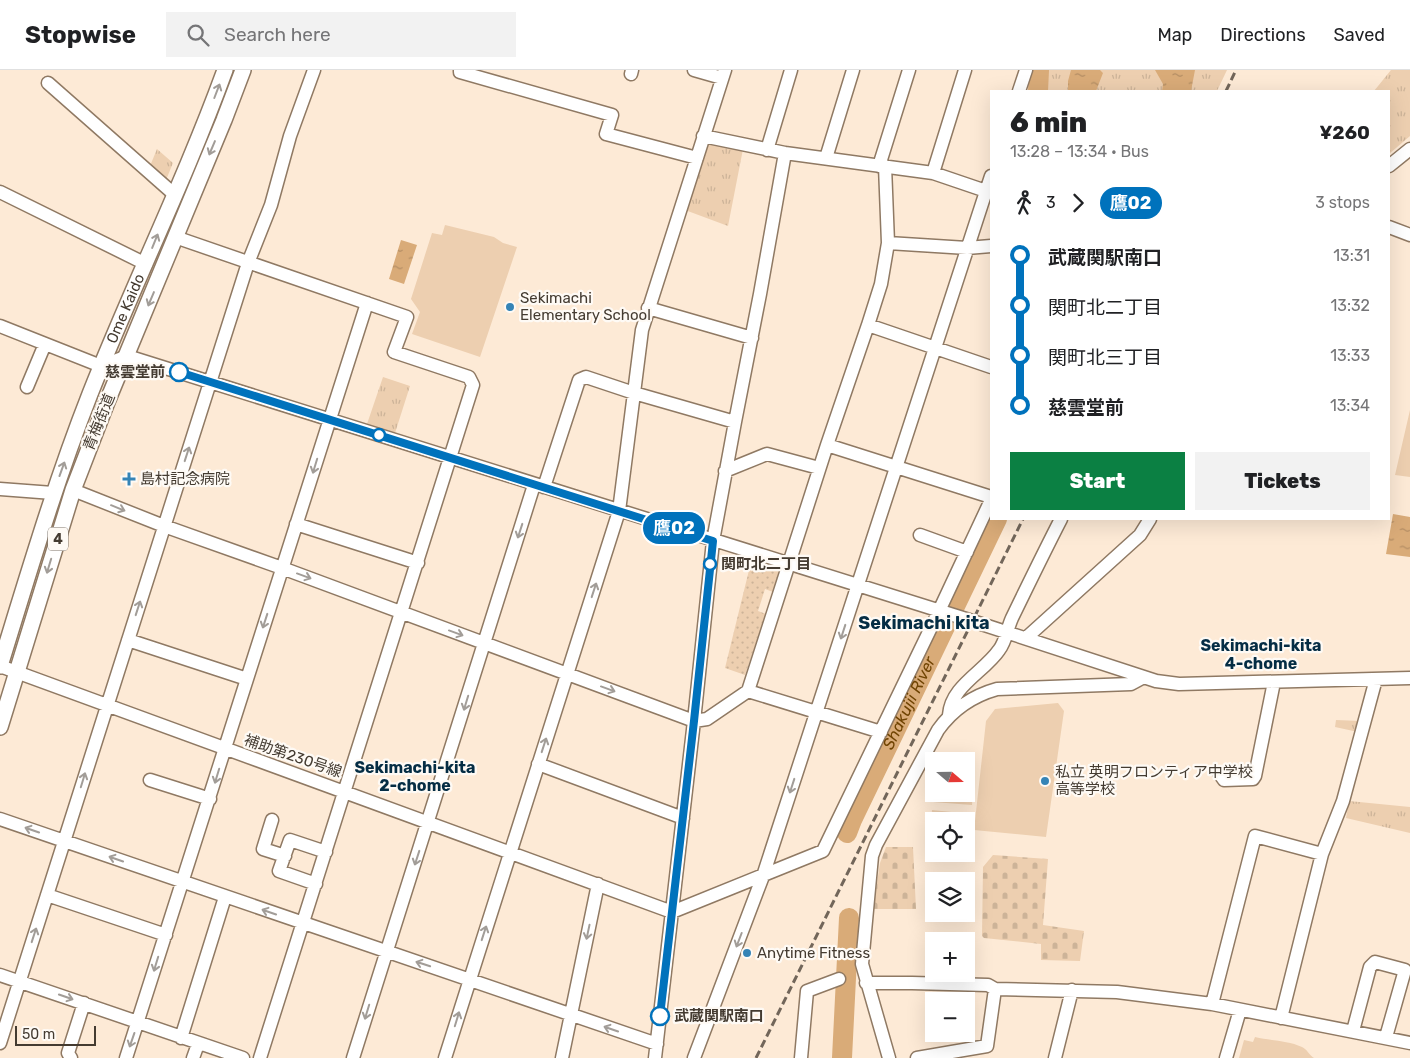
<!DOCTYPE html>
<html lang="en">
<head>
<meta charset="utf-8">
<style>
	:root { --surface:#fff; --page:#f2f2f2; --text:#202124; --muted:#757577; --line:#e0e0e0; --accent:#0b8043 }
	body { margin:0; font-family:Rubik,"Noto Sans JP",sans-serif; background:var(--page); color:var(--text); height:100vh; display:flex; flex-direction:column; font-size:19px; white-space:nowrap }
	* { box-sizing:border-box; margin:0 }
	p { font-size:16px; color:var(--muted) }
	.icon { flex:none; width:28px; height:28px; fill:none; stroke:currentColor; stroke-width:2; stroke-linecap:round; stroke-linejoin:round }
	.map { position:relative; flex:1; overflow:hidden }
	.details { position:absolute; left:990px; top:20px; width:400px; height:430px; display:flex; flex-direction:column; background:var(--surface); border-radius:0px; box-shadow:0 5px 20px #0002 }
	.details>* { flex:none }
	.badge { padding:0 10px; border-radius:16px; font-size:18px; line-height:32px }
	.needle { width:32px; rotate:110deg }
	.buttons { position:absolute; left:925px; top:682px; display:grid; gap:10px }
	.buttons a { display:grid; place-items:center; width:50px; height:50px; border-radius:0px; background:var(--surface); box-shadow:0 5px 20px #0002; font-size:25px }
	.scale { position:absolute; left:15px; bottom:12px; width:81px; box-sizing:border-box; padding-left:5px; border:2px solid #443b31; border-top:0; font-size:14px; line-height:18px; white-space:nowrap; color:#443b31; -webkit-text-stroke:4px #fefaf5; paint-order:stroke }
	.map>.badge { position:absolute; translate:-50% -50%; box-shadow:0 0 0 2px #fff }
	.legs { display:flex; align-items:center; gap:8px; height:55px; padding:0 20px; font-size:16px }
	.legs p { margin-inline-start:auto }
	.headline { display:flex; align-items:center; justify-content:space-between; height:85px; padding:0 20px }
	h1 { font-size:28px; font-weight:800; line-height:38px }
	.button { display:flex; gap:10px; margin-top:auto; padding:10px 20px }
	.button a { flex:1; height:58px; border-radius:0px; background:var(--accent); color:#fff; font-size:20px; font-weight:800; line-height:58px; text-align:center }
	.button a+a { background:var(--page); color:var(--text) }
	ul { padding:0 20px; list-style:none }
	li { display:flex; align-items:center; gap:18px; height:50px; font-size:19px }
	li i { display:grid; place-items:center; width:8px; height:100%; margin:0 6px; background:currentColor }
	li i::after { content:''; width:12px; height:12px; margin:-6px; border:4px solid; border-radius:50%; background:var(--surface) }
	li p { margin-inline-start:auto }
	li:first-child i { background:linear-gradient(#0000 50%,currentColor 0) }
	li:last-child i { background:linear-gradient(currentColor 50%,#0000 0) }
	header { display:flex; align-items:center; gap:30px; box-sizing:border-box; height:70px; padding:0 25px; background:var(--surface); border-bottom:1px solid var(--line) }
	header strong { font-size:24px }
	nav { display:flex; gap:28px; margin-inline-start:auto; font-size:18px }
	.search { width:350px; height:45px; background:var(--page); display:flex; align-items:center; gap:12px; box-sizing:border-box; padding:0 18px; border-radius:0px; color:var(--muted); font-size:19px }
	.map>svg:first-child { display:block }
	.grass { fill:url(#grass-dots) }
	.cemetery { fill:url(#cemetery-stones) }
	.park { fill:url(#park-tufts) }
	.pitch { fill:#edcfb0 }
	.water { fill:url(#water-ripples) }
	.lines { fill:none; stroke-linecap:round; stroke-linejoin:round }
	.river { stroke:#d9ab78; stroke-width:20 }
	.minor-casing { stroke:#8f7963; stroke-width:15 }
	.major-casing { stroke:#8f7963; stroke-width:18 }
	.minor { stroke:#fff; stroke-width:12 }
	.major { stroke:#fff; stroke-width:15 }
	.rail { stroke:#72665a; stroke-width:3; stroke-dasharray:8 4; stroke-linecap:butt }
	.oneway { stroke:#a29d98 }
	.line-1-casing { stroke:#fff; stroke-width:11 }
	.line-1 { stroke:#0072bc; stroke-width:8 }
	.poi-dot { fill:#3584b6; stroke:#fefaf5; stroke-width:2 }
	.stop-1-dot { fill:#fff; stroke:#0072bc; stroke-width:2.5 }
	.labels { text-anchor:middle; stroke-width:4.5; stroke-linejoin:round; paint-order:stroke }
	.shield { fill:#fefaf5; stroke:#7c746c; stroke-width:1 }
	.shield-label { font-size:14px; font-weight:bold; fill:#443b31 }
	.poi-label { font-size:15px; fill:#443b31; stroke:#fefaf5; text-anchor:start }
	.street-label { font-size:15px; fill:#443b31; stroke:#fefaf5 }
	.stop-label { font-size:15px; font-weight:bold; fill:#443b31; stroke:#fefaf5; text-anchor:start }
	.neighbourhood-label { font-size:16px; font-weight:bold; fill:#052d44; stroke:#fefaf5 }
	.water-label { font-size:16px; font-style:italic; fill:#704403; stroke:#fefaf5 }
	.quarter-label { font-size:18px; font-weight:bold; fill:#052d44; stroke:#fefaf5 }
</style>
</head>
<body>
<header>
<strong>Stopwise</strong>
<div class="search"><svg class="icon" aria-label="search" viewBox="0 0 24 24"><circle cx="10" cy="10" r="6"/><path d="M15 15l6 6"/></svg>Search here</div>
<nav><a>Map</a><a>Directions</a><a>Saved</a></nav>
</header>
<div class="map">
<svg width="1410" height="988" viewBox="0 0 1410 988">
	<defs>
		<pattern id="grass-dots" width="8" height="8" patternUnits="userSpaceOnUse" patternTransform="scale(1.25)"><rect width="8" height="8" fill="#edcfb0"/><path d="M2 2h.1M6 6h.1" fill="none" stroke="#ccb398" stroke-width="1.8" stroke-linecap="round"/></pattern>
		<pattern id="cemetery-stones" width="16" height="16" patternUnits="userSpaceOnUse" patternTransform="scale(1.25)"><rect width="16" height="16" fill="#edcfb0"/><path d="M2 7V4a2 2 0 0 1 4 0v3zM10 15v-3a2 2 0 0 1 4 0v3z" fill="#ccb398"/></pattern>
		<pattern id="park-tufts" width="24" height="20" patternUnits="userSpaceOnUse" patternTransform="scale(1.25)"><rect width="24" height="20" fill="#edcfb0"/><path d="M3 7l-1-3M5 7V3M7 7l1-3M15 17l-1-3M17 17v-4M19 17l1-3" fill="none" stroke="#ccb398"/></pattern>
		<pattern id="water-ripples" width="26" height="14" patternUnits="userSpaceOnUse" patternTransform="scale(1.25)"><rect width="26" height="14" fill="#d9ab78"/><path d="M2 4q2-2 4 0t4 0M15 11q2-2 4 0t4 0" fill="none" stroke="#b28c63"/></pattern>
	</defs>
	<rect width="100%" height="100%" fill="#fdead6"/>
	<!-- grass -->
	<path class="grass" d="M752,488L779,497L780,502L773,522L765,519L758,541L766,544L745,605L725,598Z"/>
	<!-- cemetery -->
	<path class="cemetery" d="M886,777H913L916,839H873L880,793Z
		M993,785L1048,789L1043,855L1084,861L1080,891L1041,890V874L984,868L982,866L983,797Z"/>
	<!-- park -->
	<path class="park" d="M1040,0H1227L1217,21H1033Z
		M1391,0H1410V66L1389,84V21H1374Z
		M707,71L743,79L728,156L685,140Z
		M157,79L173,93L166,110L150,96Z
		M383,307L410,316L395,363L367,354Z
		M1336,650L1361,651L1358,662L1335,657Z
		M1349,731L1410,737V763L1346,748Z"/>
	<!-- pitch -->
	<path class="pitch" d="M445,155L494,167L503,173L517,177L480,287L412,264L420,242L411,229L432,163L442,165Z
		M1410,340V407L1395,405Z
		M1058,633L1064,641L1046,767L974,760L986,651L995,639Z
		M966,717L973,718L972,735L933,732L934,724H966Z
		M932,740L971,744L969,761H966V751H934V758H931Z
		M1255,967C1271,971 1287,970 1302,977C1307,979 1309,985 1314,988H1239L1244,970L1253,972Z"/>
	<!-- water -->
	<path class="water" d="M1071,0H1100L1103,3L1096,21H1068V11Z
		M1155,0H1195L1191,21H1162L1163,14Z
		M401,170L417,175L404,214L389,209Z
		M1393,444L1410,447V487L1386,484Z"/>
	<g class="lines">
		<!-- river -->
		<g class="river">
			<path d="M1038,21L1039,0"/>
			<path id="s1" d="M847,763L852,750L997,449"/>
			<path d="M842,988L849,848"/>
		</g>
		<defs>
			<path id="minor" d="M460,0V2L612,45L606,64L697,88
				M694,0L722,8
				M631,4L632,0
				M48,13L175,125
				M1019,21L1026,0
				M703,66L785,83L933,103L986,121
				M767,80L791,0
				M826,88L853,0
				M879,96L909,0
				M1389,96L1410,79
				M933,103L965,0
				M0,122L146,194
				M1389,157L1410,165
				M175,167L407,247L394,282L469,307L473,315L260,988
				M888,173L967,178L991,176
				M648,238L752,268
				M868,255L881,214L888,173L885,96
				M0,256L101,296L127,286L966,549L1156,611L1179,614L1410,608
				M27,317L45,274
				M827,375L991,427
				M725,401L767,384L819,398
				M544,417L579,310L586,307L634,323L735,352
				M0,419L53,423
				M73,420L164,456L282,498L694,651L707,649L748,621L827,375L868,255L991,297
				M296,454L418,493
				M920,465L967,482
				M1026,568L1140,465L1150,449
				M128,570L247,609
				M0,596L672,842L823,781L939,541L991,430
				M748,621L881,662
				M949,645C951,616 984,602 999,580C1006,571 1007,559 1012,548C1028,515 1044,482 1061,449
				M538,694L683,748
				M1219,703L1224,710L1253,709L1255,706L1274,612
				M150,710L210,729
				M0,749L657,974
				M272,750L263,779L285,786
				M316,814L279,801L290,770L326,782
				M47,825L166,865
				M0,905L243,988
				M866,913H912L988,915L995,919L1117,922L1212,934L1410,973
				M1212,934L1255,766L1322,784
				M1281,948L1322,784L1343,731L1376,609
				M1353,961L1370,897L1375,892L1405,900L1386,967
				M181,968L225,827
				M0,973L248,193L271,135L290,66L314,0
				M71,988L68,983L84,933
				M126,988L367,233
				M193,988L198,974
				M353,988L534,415
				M445,988L619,441L642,260L725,0
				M562,988L598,814
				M655,988L694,651L713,471L735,352L760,224L785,83
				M694,988L763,806L991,106
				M801,988L807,921L839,909
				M889,988L862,894L872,786L876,775L938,660C953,639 972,626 997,619L1131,614L1144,607
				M917,988L987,976L995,919
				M1055,988L1072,920
				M1226,988L1240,940"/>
			<g id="major">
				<path id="s2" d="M0,596C28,505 55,413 90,324C133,215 185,110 225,0"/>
				<path d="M0,657L73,420L107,332L224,50L243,0"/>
			</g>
		</defs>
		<!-- minor casing -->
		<use href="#minor" class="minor-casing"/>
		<!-- major casing -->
		<use href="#major" class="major-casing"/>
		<!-- minor -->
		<use href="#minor" class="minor"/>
		<!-- major -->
		<use href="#major" class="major"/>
		<!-- rail -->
		<path class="rail" d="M1226,21L1236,0
			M756,988L1023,449"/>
	</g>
	<!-- one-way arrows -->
	<defs><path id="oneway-shaft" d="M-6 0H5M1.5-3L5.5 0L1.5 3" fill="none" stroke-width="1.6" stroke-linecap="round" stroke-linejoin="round" transform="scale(1.25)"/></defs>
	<g class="oneway">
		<use href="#oneway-shaft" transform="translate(217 21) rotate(-69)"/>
		<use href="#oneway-shaft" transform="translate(212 78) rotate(113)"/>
		<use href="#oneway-shaft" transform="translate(155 171) rotate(-68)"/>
		<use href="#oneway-shaft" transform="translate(151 229) rotate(113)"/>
		<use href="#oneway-shaft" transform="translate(187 384) rotate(-72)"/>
		<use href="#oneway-shaft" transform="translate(315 396) rotate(107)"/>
		<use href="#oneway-shaft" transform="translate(62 399) rotate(-70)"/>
		<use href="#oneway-shaft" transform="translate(118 438) rotate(22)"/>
		<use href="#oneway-shaft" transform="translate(520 461) rotate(108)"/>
		<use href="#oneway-shaft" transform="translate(49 496) rotate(107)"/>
		<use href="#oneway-shaft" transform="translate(304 506) rotate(20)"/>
		<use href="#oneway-shaft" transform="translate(594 520) rotate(-72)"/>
		<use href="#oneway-shaft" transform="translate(138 538) rotate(-72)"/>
		<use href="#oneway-shaft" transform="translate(265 551) rotate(108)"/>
		<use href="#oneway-shaft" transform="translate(843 562) rotate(108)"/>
		<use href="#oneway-shaft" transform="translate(456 563) rotate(20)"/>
		<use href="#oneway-shaft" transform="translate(608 619) rotate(20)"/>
		<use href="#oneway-shaft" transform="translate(466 633) rotate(107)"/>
		<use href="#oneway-shaft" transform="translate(544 675) rotate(-72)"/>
		<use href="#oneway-shaft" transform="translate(217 706) rotate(107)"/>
		<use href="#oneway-shaft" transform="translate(83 710) rotate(-73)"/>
		<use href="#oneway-shaft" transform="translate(792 716) rotate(108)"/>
		<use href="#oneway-shaft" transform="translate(32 760) rotate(-161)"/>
		<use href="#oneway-shaft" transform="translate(417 788) rotate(108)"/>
		<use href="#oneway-shaft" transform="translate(116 789) rotate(-161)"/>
		<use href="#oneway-shaft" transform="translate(269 842) rotate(-161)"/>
		<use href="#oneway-shaft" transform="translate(588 862) rotate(102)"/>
		<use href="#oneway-shaft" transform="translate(484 863) rotate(-72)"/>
		<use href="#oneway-shaft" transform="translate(34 865) rotate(-72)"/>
		<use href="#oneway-shaft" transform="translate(739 870) rotate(111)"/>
		<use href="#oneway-shaft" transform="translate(156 894) rotate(107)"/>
		<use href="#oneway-shaft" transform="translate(423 894) rotate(-162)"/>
		<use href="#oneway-shaft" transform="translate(66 927) rotate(19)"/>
		<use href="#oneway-shaft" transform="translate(367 942) rotate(107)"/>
		<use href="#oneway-shaft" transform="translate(457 949) rotate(-73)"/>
		<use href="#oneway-shaft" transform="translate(611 959) rotate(-161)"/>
		<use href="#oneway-shaft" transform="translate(132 970) rotate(109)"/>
	</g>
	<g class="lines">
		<defs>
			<path id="line-1" d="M179,302L713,471L694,651L660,946"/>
		</defs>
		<!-- line-1 casing -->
		<use href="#line-1" class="line-1-casing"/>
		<!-- line-1 -->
		<use href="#line-1" class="line-1"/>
	</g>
	<!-- markers -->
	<g class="poi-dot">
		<circle cx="510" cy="237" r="5"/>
		<path d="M126.5 401.5h5v5h5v5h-5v5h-5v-5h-5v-5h5z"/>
		<circle cx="1045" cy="711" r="5"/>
		<circle cx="747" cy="883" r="5"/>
	</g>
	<g class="stop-1-dot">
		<circle cx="179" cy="302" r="9"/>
		<circle cx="379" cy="365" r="6"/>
		<circle cx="710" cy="494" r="6"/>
		<circle cx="660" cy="946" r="9"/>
	</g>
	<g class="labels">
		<!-- shield labels -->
		<rect class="shield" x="48" y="457.5" width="20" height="23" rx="4"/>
		<g class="shield-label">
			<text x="58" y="474">4</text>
		</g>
		<!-- poi labels -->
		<g class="poi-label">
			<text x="520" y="233">Sekimachi<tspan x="520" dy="17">Elementary School</tspan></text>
			<text x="140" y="414">島村記念病院</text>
			<text x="1055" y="707">私立 英明フロンティア中学校<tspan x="1055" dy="17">高等学校</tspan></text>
			<text x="757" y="888">Anytime Fitness</text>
		</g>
		<!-- street labels -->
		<g class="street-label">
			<text dy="5" stroke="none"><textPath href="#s2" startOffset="379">Ome Kaido</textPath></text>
			<text transform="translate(99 352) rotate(-68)" y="5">青梅街道</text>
			<text transform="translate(293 686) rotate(19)" y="5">補助第230号線</text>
		</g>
		<!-- stop labels -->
		<g class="stop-label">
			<text x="165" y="307" text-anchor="end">慈雲堂前</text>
			<text x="721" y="499">関町北二丁目</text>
			<text x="674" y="951">武蔵関駅南口</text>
		</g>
		<!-- neighbourhood labels -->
		<g class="neighbourhood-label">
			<text x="1261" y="581">Sekimachi-kita<tspan x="1261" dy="18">4-chome</tspan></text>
			<text x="415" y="703">Sekimachi-kita<tspan x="415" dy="18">2-chome</tspan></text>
		</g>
		<!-- water labels -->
		<g class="water-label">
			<text dy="6" stroke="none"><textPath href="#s1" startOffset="144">Shakujii River</textPath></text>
		</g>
		<!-- quarter labels -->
		<g class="quarter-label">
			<text x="924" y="559">Sekimachi kita</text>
		</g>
	</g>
</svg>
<div class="buttons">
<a><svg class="needle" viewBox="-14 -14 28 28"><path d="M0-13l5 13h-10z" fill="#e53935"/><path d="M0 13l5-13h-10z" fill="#757577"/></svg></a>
<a><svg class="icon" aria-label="locate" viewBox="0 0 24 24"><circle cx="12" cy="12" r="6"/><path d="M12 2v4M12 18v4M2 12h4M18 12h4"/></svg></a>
<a><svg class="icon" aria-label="layers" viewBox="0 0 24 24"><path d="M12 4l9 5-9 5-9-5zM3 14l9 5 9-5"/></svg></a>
<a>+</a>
<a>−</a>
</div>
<div class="scale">50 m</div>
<b class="badge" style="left:674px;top:458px;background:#0072bc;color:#fff">鷹02</b>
<section class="details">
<div class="headline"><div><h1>6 min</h1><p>13:28 – 13:34 · Bus</p></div><b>¥260</b></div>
<div class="legs"><svg class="icon" aria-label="walk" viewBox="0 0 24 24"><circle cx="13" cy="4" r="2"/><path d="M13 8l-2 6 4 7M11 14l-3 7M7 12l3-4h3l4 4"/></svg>3<svg class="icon" aria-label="forward" viewBox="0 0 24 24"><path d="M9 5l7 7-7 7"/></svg><b class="badge" style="background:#0072bc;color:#fff">鷹02</b><p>3 stops</p></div>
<ul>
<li><i style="color:#0072bc"></i><b>武蔵関駅南口</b><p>13:31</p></li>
<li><i style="color:#0072bc"></i><span>関町北二丁目</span><p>13:32</p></li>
<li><i style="color:#0072bc"></i><span>関町北三丁目</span><p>13:33</p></li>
<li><i style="color:#0072bc"></i><b>慈雲堂前</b><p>13:34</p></li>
</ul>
<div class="button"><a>Start</a><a>Tickets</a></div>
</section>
</div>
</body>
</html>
